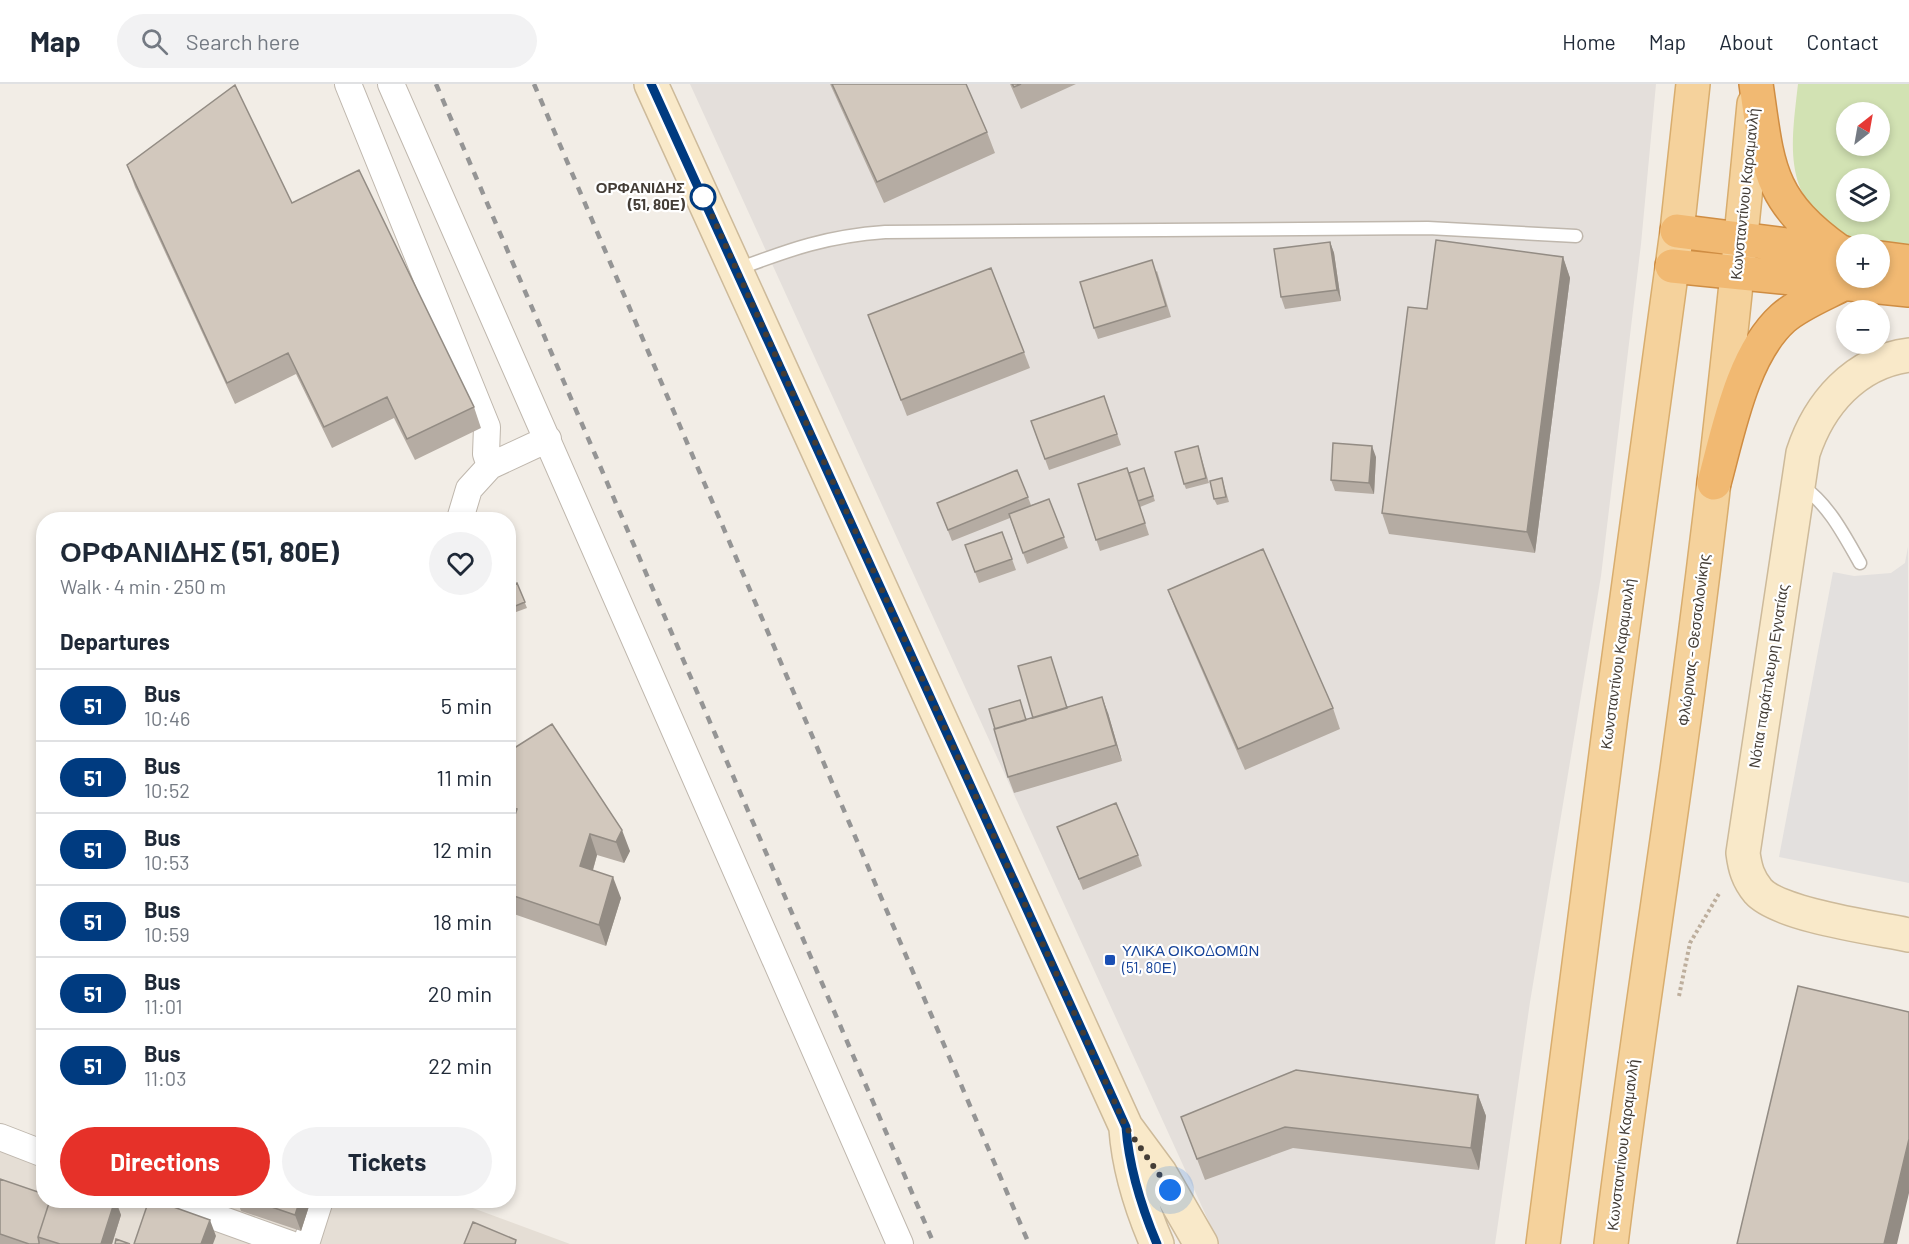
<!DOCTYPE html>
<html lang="en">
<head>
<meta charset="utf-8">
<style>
	:root { --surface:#fff; --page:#f2f2f3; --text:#1f2937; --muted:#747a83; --line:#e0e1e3; --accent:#e63129 }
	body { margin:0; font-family:Barlow,sans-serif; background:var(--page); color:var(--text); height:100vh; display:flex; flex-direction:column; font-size:22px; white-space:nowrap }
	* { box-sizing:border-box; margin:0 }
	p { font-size:20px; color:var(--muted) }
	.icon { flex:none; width:33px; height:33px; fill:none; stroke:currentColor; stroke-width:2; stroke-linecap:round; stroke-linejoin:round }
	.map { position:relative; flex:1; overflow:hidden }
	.drawer { position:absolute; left:36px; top:428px; width:480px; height:696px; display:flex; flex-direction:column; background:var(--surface); border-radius:24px; box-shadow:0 3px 9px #0003 }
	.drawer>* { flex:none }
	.badge { padding:0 12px; border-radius:20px; font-size:21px; line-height:39px }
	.needle { width:39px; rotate:31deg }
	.controls { position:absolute; left:1836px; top:18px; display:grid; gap:12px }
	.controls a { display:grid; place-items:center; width:54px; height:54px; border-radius:50%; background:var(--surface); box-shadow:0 3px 9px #0003; font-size:30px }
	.you { position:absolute; width:30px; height:30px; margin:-15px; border:4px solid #fff; border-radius:50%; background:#1a73e8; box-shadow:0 0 0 9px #1a73e833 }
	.map>.badge { position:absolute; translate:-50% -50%; box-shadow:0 0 0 3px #fff }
	h2 { padding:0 24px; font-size:22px; line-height:54px }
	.round { display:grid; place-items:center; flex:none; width:63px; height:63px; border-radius:32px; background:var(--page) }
	.head { display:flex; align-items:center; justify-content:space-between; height:102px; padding:0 24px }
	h1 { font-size:28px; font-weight:700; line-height:45px }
	.action { display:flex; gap:12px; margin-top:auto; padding:12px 24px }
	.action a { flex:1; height:69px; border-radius:36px; background:var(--accent); color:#fff; font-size:24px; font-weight:700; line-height:69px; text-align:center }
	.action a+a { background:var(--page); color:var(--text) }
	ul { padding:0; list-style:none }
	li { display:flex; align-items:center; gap:18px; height:72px; padding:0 24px; border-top:2px solid var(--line) }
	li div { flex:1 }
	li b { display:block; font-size:22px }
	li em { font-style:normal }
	li .badge { min-width:66px; font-weight:700; text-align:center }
	header { display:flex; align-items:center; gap:36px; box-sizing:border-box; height:84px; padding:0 30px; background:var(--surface); border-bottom:2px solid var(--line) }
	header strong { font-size:28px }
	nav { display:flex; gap:33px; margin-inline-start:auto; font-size:21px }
	.search { width:420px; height:54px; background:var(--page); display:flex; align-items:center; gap:15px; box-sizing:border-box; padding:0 21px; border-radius:33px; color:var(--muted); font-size:22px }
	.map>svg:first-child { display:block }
	.residential { fill:#e5ded5 }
	.industrial { fill:#e4dfdb }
	.green { fill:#d2e2b3; fill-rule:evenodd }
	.parking { fill:#e3e0de }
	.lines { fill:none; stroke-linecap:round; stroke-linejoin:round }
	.lane-casing { stroke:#bfb7ad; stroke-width:15 }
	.street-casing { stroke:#bfb7ad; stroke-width:28 }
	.secondary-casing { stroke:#cdba9a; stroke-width:36 }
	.primary-casing { stroke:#d8ad6e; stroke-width:36 }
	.highway-casing { stroke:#cf8d43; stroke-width:36 }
	.path { stroke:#bdae9c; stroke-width:4; stroke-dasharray:3 3; stroke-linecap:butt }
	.lane { stroke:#fff; stroke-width:12 }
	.street { stroke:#fff; stroke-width:26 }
	.secondary { stroke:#f9e9c9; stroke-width:33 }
	.primary { stroke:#f5d29c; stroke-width:33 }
	.highway { stroke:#f1b972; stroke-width:33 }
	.rail { stroke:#959595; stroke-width:4.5; stroke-dasharray:8 8; stroke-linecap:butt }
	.wall { fill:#b5aca3 }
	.shaded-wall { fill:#938c84 }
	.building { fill:#d2c8bd; stroke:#938c84; stroke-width:1.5 }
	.line-casing { stroke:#fff; stroke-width:14 }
	.line { stroke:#003b80; stroke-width:9 }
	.walk { stroke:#443d36; stroke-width:6; stroke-dasharray:0 10.8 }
	.stop-dot { fill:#fff; stroke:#003b80; stroke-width:3 }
	.transit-dot { fill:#1a4fb4; stroke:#fff; stroke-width:2 }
	.labels { text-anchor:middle; stroke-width:4.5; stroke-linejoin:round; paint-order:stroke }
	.stop-label { font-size:15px; font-weight:bold; fill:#443d36; stroke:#fff; text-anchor:end }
	.street-label { font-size:15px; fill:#443d36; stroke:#fff }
	.transit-label { font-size:15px; fill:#164399; stroke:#fff; text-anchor:start }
</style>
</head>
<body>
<header>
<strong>Map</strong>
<div class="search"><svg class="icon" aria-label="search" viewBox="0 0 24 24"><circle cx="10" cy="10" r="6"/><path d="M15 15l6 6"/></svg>Search here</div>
<nav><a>Home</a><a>Map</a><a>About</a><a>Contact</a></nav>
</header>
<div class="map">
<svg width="1909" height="1160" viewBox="0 0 1909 1160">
	<rect width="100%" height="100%" fill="#f2ede6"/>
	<!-- residential -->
	<path class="residential" d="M0,1065L43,1081L44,1116H138L167,1127L172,1116H451L570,1160H0Z"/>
	<!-- industrial -->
	<path class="industrial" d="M690,0H1656L1641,160L1601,492L1530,918L1495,1160H1219Z"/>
	<!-- green -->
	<path class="green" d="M1798,0H1909V168C1892,163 1862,160 1847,152C1781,117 1791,62 1798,0ZM1846,28H1880V62H1846ZM1846,94H1880V128H1846Z"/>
	<!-- parking -->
	<path class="parking" d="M1908,463L1909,799L1779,773L1833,488L1854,492L1891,489L1905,479Z"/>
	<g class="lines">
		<defs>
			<path id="lane" d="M738,185C791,165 828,152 885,148L1428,144L1576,152
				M1802,402C1829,421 1844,451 1860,479"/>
			<path id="street" d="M348,0L487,343L486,370L490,382
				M391,0L900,1160
				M460,435L469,405L490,382L548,355
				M0,1053L44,1070
				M168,1116L290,1160
				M306,1160L320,1116"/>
			<path id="secondary" d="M651,0L1126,1043L1160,1089L1201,1160
				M1909,271C1855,278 1819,320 1803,369L1743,769C1745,784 1748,795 1758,807C1779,831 1875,844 1909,851
				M1126,1045C1129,1086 1141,1123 1157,1160"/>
			<path id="primary" d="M1543,1160L1611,631L1677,147L1693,0
				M1611,1160C1629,1011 1652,863 1673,714C1706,483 1732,252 1754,20"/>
			<path id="highway" d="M1756,0C1768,83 1767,116 1840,168
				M1677,147L1842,168
				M1880,174L1909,178
				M1672,182L1909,206
				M1714,399C1728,348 1742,271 1783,234C1799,220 1824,210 1843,200"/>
		</defs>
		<!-- lane casing -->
		<use href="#lane" class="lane-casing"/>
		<!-- street casing -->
		<use href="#street" class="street-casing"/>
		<!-- secondary casing -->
		<use href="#secondary" class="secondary-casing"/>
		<!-- primary casing -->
		<use href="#primary" class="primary-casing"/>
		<!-- highway casing -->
		<use href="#highway" class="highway-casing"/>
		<!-- path -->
		<path class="path" d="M1679,912L1690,859L1720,808"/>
		<!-- lane -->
		<use href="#lane" class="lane"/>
		<!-- street -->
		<use href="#street" class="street"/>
		<!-- secondary -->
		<use href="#secondary" class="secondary"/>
		<!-- primary -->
		<use href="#primary" class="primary"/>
		<!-- highway -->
		<use href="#highway" class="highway"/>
		<!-- rail -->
		<path class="rail" d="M436,0L934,1160
			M534,0L1029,1160"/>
	</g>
	<!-- wall -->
	<path class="wall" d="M830,0H966L987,48L995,69L884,119Z
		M1010,0H1076L1021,25Z
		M127,81L292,119L474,323L481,344L415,376L394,334L332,364L296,290L235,320L135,103Z
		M1330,158L1334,169L1341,217L1285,225L1281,213Z
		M1563,173L1570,194L1535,469L1389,450L1382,429L1427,225Z
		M1157,187L1171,233L1098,255L1094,244Z
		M868,231L1024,268L1030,284L907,332Z
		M1104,312L1121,361L1049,386L1031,337Z
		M1198,362L1209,399L1186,405L1184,400Z
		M1376,373L1374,410L1335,407L1331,396Z
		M1017,386L1031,421L1049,415L1068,464L1027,480L1010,434L952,457L937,419Z
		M1146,390L1155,417L1140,423L1139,420L1149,451L1100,467L1078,400Z
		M1222,394L1229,418L1217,421L1214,415Z
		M1002,448L1016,486L979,499L965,461Z
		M517,499L527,524L508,531V503Z
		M1168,506L1333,624L1340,645L1245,686L1176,527Z
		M1051,573L1067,623L1108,629L1122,677L1014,709L1008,693L1027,635L1033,634Z
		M508,668L630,767L624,779L597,771L593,786L621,814L606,862L508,828V752L512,741L508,740Z
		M1057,743L1138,771L1142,782L1083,806Z
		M1478,1011L1486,1032L1479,1086L1293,1064L1205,1096L1181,1033Z
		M0,1095L44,1116H116L121,1131L112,1160H0Z
		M237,1116H311L301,1147L241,1127Z"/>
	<!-- shaded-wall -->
	<path class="shaded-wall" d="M1330,158L1334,169L1341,217L1337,206Z
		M1563,173L1570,194L1535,469L1527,448Z
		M1372,362L1376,373L1374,410L1369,399Z
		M1102,613L1108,629L1122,677L1116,661Z
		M622,746L630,767L624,779L616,758Z
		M590,750L597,771L588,803L580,782Z
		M613,793L621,814L606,862L599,841Z
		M1478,1011L1486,1032L1479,1086L1471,1064Z
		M1909,1055V1109L1897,1160H1884Z
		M115,1116L121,1131L112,1160H101Z
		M300,1116H311L301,1147L295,1131Z
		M210,1136L216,1152L213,1160H201Z"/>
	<!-- building -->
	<path class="building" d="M832,0H966L987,48L877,98Z
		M1012,0H1021L1014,3Z
		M235,1L292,119L359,86L474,323L407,355L387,313L324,343L288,269L227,299L127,81Z
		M1436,156L1563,173L1527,448L1382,429L1408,223L1427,225Z
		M1330,158L1337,206L1281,213L1274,165Z
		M1152,176L1166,222L1094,244L1080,198Z
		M991,184L1024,268L901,316L868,231Z
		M1104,312L1117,350L1045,375L1031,337Z
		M1333,359L1372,362L1369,399L1331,396Z
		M1198,362L1206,394L1184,400L1175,368Z
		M1127,384L1145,439L1096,456L1078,400Z
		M1144,384L1153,412L1138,417L1129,389Z
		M1017,386L1028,413L948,446L937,419Z
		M1222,394L1226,413L1214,415L1210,397Z
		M1049,415L1064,453L1023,469L1009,430Z
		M1002,448L1012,475L975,488L965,461Z
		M1263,465L1333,624L1238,665L1168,506Z
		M517,499L525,518L508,525V503Z
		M1051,573L1067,624L1033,634L1018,582Z
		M1102,613L1116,661L1008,693L994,645Z
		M1020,616L1026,636L995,645L989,625Z
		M552,640L622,746L616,758L590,750L580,782L613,793L599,841L508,810V752L517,725L508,722V668Z
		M1116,719L1138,771L1079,795L1057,743Z
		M1798,902L1909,928V1055L1884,1160H1737Z
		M1296,986L1478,1011L1471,1064L1285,1043L1197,1075L1181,1033Z
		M0,1095L44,1110V1116H50L38,1153L39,1158V1160H29L0,1150Z
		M50,1116H115L101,1160H60L38,1153Z
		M149,1116H154L210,1136L201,1160H134Z
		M251,1116H300L295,1131Z
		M473,1138L516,1156L515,1160H464Z
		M116,1155L130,1160H115Z"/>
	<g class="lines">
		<defs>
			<path id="line" d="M651,0L1126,1043C1129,1084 1141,1122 1157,1160"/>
		</defs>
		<!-- line casing -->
		<use href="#line" class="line-casing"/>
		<!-- line -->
		<use href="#line" class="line"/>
		<!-- walk -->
		<path class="walk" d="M703,113L699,103L1126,1043L1170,1106"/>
	</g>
	<!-- markers -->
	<circle class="stop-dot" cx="703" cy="113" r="12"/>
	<rect class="transit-dot" x="1104" y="870" width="12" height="12" rx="3"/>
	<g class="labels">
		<!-- stop labels -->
		<g class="stop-label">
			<text x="685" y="109">ΟΡΦΑΝΙΔΗΣ<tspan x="685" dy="17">(51, 80Ε)</tspan></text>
		</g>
		<!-- street labels -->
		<g class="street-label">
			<text transform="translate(1745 110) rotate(-84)" y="5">Κωνσταντίνου Καραμανλή</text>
			<text transform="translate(1694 556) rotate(-83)" y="5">Φλώρινας - Θεσσαλονίκης</text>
			<text transform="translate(1618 580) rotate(-82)" y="5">Κωνσταντίνου Καραμανλή</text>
			<text transform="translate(1769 592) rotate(-81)" y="5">Νότια παράπλευρη Εγνατίας</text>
			<text transform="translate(1623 1061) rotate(-83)" y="5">Κωνσταντίνου Καραμανλή</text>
		</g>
		<!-- transit labels -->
		<g class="transit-label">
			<text x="1122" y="872">ΥΛΙΚΑ ΟΙΚΟΔΟΜΩΝ<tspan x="1122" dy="17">(51, 80Ε)</tspan></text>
		</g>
	</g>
</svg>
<div class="controls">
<a><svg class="needle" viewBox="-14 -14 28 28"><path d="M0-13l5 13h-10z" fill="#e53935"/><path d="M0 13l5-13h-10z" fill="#747a83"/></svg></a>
<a><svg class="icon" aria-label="layers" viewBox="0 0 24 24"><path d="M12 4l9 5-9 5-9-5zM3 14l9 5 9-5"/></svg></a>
<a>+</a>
<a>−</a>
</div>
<div class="you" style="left:1170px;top:1106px"></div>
<section class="drawer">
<div class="head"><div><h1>ΟΡΦΑΝΙΔΗΣ (51, 80Ε)</h1><p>Walk · 4 min · 250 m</p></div><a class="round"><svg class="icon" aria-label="heart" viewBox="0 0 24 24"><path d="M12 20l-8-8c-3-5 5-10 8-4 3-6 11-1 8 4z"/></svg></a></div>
<h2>Departures</h2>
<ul>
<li><span class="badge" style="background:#003b80;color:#fff">51</span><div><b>Bus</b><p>10:46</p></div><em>5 min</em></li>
<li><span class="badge" style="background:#003b80;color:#fff">51</span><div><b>Bus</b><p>10:52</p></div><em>11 min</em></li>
<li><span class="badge" style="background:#003b80;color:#fff">51</span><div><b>Bus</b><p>10:53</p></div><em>12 min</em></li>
<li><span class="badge" style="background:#003b80;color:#fff">51</span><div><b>Bus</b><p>10:59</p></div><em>18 min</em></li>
<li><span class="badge" style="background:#003b80;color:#fff">51</span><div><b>Bus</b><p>11:01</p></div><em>20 min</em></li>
<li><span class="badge" style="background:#003b80;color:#fff">51</span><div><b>Bus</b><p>11:03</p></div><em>22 min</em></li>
</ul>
<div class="action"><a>Directions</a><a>Tickets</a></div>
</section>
</div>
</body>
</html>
